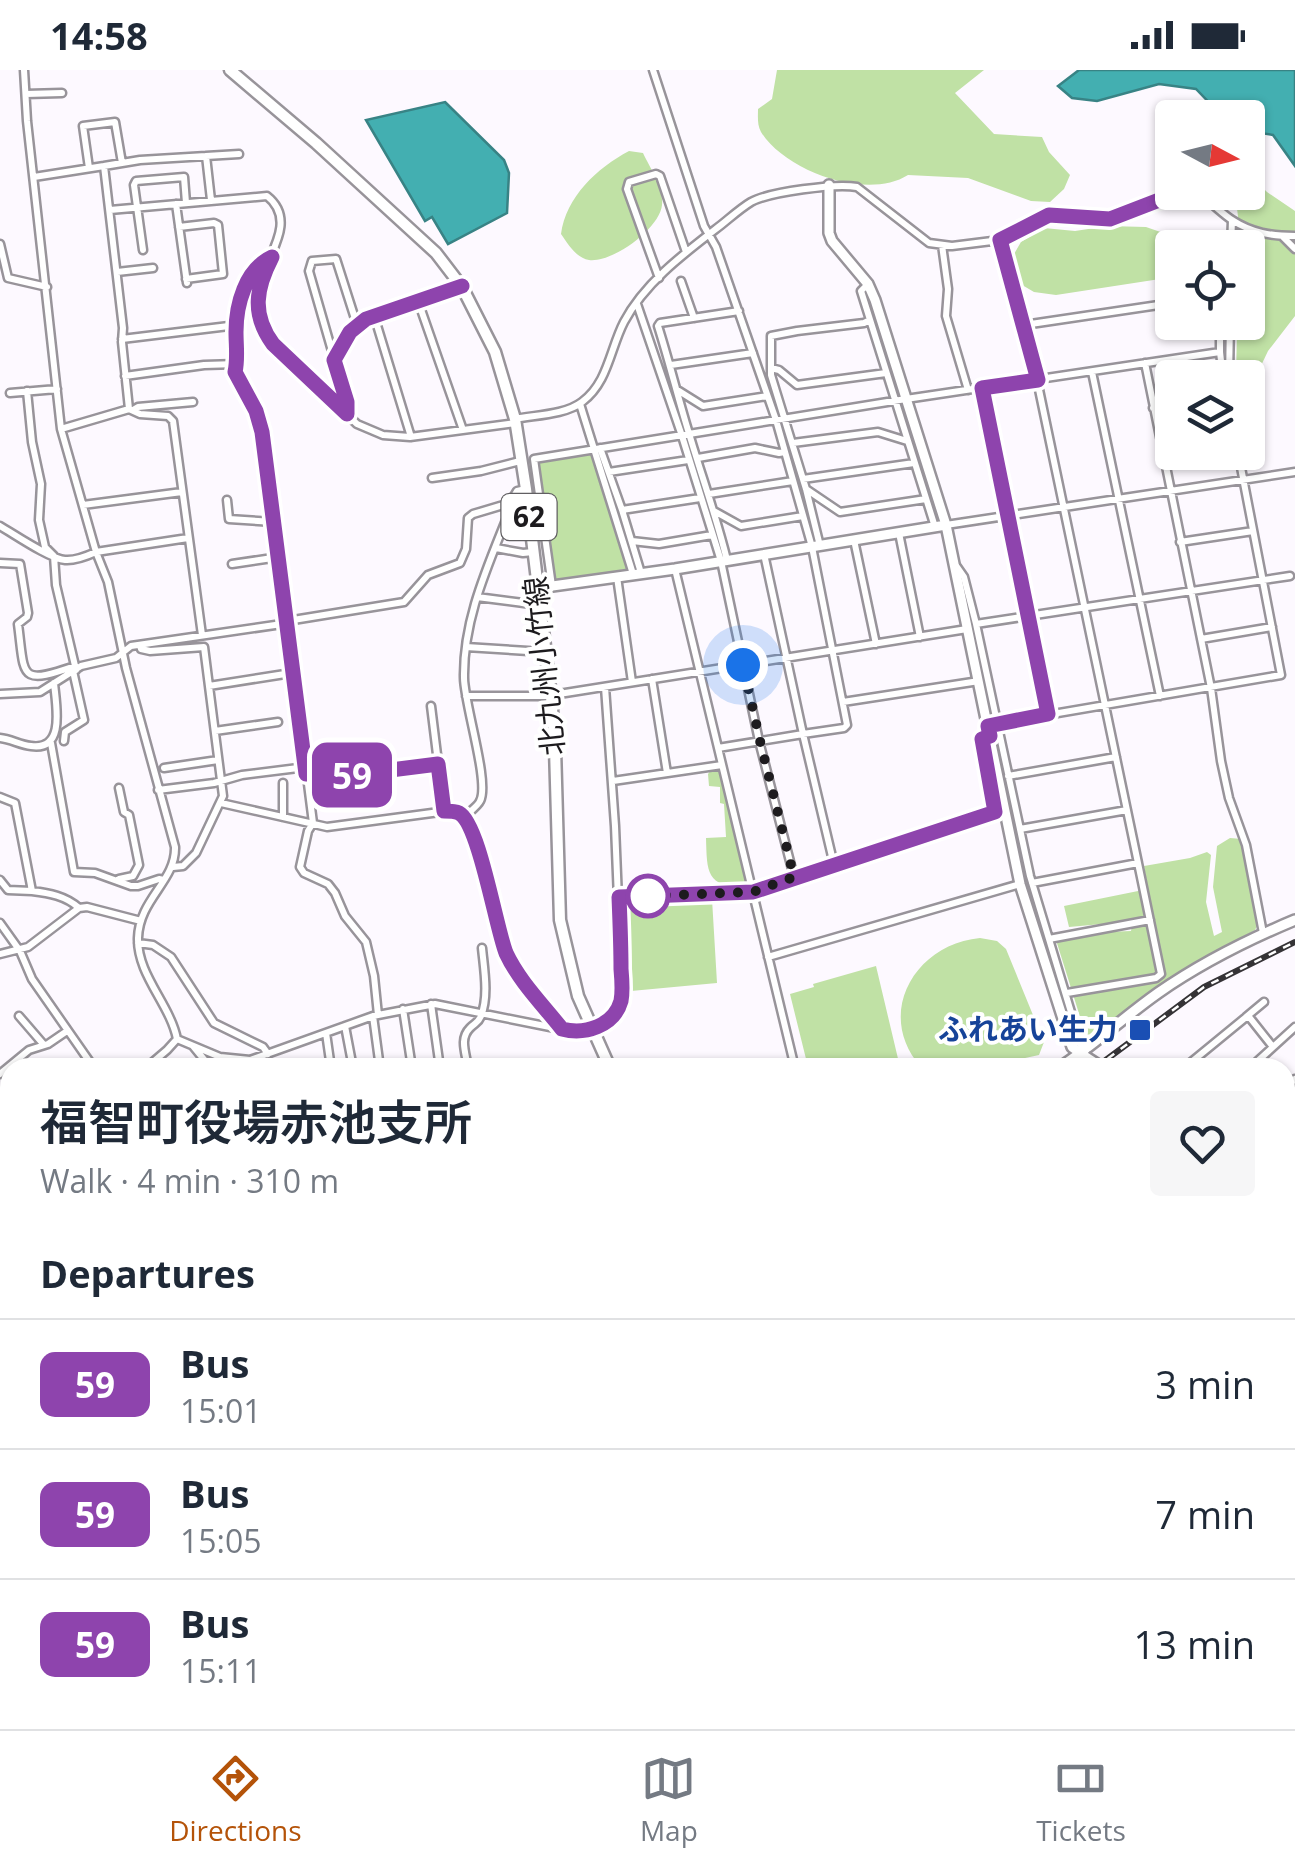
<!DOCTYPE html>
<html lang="en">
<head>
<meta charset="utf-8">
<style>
	:root { --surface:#fff; --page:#f6f6f7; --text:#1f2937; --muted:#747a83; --line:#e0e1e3; --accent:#b45309 }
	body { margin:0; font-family:"Open Sans","Noto Sans JP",sans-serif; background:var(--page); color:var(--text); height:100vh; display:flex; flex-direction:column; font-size:38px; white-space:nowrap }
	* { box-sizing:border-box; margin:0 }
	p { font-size:32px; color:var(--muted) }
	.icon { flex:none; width:55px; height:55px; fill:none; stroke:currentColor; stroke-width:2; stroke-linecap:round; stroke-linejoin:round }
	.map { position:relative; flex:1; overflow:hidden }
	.panel { position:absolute; left:0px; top:988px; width:1295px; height:672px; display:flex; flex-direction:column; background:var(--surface); border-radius:30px 30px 0 0; box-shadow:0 2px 8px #0004 }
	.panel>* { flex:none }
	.badge { padding:0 20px; border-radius:15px; font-size:35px; line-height:65px }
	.needle { width:65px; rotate:97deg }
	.fabs { position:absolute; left:1155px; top:30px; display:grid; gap:20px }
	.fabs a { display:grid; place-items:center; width:110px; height:110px; border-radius:10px; background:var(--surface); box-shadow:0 2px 8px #0004; font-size:50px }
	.you { position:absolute; width:50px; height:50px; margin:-25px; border:8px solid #fff; border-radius:50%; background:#1a73e8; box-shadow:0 0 0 15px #1a73e833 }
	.map>.badge { position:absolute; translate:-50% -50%; box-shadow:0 0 0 5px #fff }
	h2 { padding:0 40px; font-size:38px; line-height:90px }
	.round { display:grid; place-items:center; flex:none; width:105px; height:105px; border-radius:10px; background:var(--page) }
	.summary { display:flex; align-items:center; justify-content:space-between; height:170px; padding:0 40px }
	h1 { font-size:48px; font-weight:600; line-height:75px }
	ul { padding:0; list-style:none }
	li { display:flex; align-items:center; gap:30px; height:130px; padding:0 40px; border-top:2px solid var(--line) }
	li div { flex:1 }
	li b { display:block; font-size:38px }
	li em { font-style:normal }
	li .badge { min-width:110px; font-weight:700; text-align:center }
	.status { display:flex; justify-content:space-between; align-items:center; height:70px; padding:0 50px; background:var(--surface); direction:ltr }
	.status svg { height:28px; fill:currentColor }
	.dock { display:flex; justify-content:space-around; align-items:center; height:140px; border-top:2px solid var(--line); background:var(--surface); font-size:28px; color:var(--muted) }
	.dock a { display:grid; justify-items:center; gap:5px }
	.dock .selected { color:var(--accent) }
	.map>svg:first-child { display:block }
	.green { fill:#c0e1a5 }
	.water { fill:#43afb1; stroke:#388385; stroke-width:2.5 }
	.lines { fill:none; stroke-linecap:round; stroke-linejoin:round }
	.river { stroke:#43afb1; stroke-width:14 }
	.street-casing { stroke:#98949a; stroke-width:11 }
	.secondary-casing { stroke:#98949a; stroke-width:14 }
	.primary-casing { stroke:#98949a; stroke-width:15 }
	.street { stroke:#fff; stroke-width:6 }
	.secondary { stroke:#fff; stroke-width:9 }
	.primary { stroke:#fff; stroke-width:10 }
	.rail-casing { stroke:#353336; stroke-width:6 }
	.rail { stroke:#fff; stroke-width:2.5; stroke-dasharray:8; stroke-linecap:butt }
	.secondary-bridge-casing { stroke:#98949a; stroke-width:14; stroke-linecap:butt }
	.secondary-bridge { stroke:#fff; stroke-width:9 }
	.line-casing { stroke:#fff; stroke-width:22 }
	.line { stroke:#8e44ad; stroke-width:15 }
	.walk { stroke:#1d1b1e; stroke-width:10; stroke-dasharray:0 18 }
	.stop-dot { fill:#fff; stroke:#8e44ad; stroke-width:5 }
	.transit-dot { fill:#1a4fb4; stroke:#fff; stroke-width:4 }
	.labels { text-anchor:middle; stroke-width:8; stroke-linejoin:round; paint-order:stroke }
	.shield { fill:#fff; stroke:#615f62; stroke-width:2.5 }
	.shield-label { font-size:28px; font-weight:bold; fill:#1d1b1e }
	.street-label { font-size:30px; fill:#1d1b1e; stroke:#fff }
	.transit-label { font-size:30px; font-weight:bold; fill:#164399; stroke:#fff; text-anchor:end }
</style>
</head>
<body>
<div class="status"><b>14:58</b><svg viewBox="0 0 49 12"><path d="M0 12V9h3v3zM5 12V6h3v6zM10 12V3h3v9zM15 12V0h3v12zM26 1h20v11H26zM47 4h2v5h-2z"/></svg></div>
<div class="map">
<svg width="1295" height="1659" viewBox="0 0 1295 1659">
	<rect width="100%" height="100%" fill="#fdf9ff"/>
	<!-- green -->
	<path class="green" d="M777,0H984L955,23L994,64L1042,67L1049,82L1070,105L1064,119L1050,132L1031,131L968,108L908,105C867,131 785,101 761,62C757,55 758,46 758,39L772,29Z
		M629,81L643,83C650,98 664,118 662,135C660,158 613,193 589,190C576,188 568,174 561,164C566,127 597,98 629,81Z
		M1248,103L1267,122L1295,141V246L1268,281L1248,323V308L1236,307L1237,260L1244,253L1248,252V248L1260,234L1248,201V178L1242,177L1236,131L1215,123L1248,122Z
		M1108,156L1146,157L1178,168L1177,177L1172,178V193L1160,209L1056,225L1034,222L1017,212L1014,184L1021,172L1044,158L1075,161Z
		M591,383L628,495L627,499L556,510L553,506L538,392L541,389Z
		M711,700H719L748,814L745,817C706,817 707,802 706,768L726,767L724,734L720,733V717L709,716L708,704Z
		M1230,768L1242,769L1257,856L1255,860L1175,905L1089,968L1086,966L1056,870L1106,862L1131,861L1132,855L1102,854L1069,857L1064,836L1148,819L1144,796L1190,788L1207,782L1211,785L1206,832L1214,866L1222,862L1213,817L1217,776Z
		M712,829L717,913L631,921L626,834Z
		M980,868L997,871L1006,879L1044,972L1039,985L983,997H921C874,944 915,874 980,868Z
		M876,896L900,997H808L790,924L814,917L813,914Z"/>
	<!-- water -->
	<path class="water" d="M1079,0H1295V96L1273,65L1248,61V48L1223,47L1196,19L1159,14L1097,31L1072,28L1058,16Z
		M445,32L504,90L509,103L507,143L448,174L432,147L425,151L366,50Z"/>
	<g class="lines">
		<!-- river -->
		<path class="river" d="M919,1659L920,1650"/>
		<defs>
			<path id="street" d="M24,0L27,51L61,359L96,482L108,512L126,598L175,777C176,811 139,829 138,868C137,905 170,934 177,969
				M653,0L704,156L716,177L776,350L812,477L847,655L844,658L803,664L834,795
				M26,24L62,23
				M206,86L211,130
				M104,96L140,90L239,84
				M89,98L83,56L115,52L122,93
				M34,107L104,96L123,258L122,272L129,339
				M1191,122C1207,126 1218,141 1232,150C1252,163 1271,166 1295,166
				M176,134L187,213
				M110,140L267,126C301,153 261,192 258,221C256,241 262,259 273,274L357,354L383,365L410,367L516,353
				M179,157L214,153L218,155L223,204L186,209
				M1283,167L1295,179
				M1000,170L1037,310L1138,793L1032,813
				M0,174L8,208L47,217
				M942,175L948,219L946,246L968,320
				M1231,178L1232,150
				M143,180L134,115L136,111L184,107L186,133
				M272,187C247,198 238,229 237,254C236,271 239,286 235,302L256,341L263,362L313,753L308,761L300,797L304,803L328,814L335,823L345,846L366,872L374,906L378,945
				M117,202L153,198
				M659,208L627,119L629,112L656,104L660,106L686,182
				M681,211L694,248
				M868,214L861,221L935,457
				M418,231L463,360
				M637,234L682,366L721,491L759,671L794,807
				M372,247L376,252L411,367
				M1220,252V282L1223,308
				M1024,255L1172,233
				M122,269L237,255
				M334,288L309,201L312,191L336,189L357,255
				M1145,293L1211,618L1221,691L1229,728L1246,775L1263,863
				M671,295L753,283
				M771,298L779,300L797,315L886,303
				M1092,302L1160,626
				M125,306L204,295L237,294
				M1229,308L1230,252
				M982,318L1048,645
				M27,321L32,372L41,414L39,450L45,477L54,486L56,515L76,600
				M679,321L703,336L767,326
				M10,323L57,319
				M580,334L633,504
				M1153,338L1172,335
				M133,340L138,337L193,332
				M347,343V332L334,289L350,261L366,249L462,217
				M515,349C535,345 565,345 582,332C608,313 610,279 624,252C645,212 686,182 721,155C731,147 741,138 751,132C769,122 836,113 857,117L929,173L952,176L1000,170L1049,145L1110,149L1180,122
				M61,359L129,339L140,344L168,346L173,351L202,565
				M793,373L878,362L907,371
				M600,378L622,440L641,503
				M698,388L755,378L779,383L785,382
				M609,402L688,390
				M432,408L481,401L520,391
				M803,409L914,393
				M806,419L840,442L926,429
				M709,424L793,411
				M227,430L229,449L274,452
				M83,435L182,422
				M622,440L700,428
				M714,441L741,456L803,446
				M946,455L1295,402
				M0,456C14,464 50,489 65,490C75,491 87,486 96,482L188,468
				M899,463L920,567
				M854,470L876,574
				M632,471L659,474L712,465
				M1180,472L1253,461
				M820,476L806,419L771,305V266L797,261L864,253L870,250
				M496,478L523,483L533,482
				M727,490C717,449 703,410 691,370C679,332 670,294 658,256L660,253L739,241
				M0,493L20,494L28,543L27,547L18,554C25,607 18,616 75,596
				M232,494L279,487
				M957,497L964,507L976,554L1030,806L1083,982
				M675,499L795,998
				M617,507L632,612
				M552,516L534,389L906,329L1220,282
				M477,527L539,535
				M976,554L1290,506
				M1201,569L1272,557
				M140,575L141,579L150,581L204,577L223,726L196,783L183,796L173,797
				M466,577L544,582
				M652,609L667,703
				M209,616L285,604
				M0,624L40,622L81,596L116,588L131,576L282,554L287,551L404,532L428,505L460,493L466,479L468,448L473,444L510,433
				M559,624L967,559
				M466,626H551
				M843,632L979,611
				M431,636L444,741
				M988,655L1281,605L1238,382
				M215,661L278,652
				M0,668C11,669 20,675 31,676C66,681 56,635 54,613
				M64,671L65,662L84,650L73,601
				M51,673L74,802L95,803L131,816H138L159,809L164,810
				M718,678L803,664L764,484
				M164,698L218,690
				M306,703L343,706L438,694
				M311,703L315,699L359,695
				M1008,706L1116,687
				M613,711L722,695
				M158,720L214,713L242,705L306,697
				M0,727L15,733L32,821C49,823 66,826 79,838L87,837L141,851
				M221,733L327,757L447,741C453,741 457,741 462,745C479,761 498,857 507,884L516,901L561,958
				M283,747V713
				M464,747C468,743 478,736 480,731C490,713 464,633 464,608C463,550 487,498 508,445L510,433L517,421L526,419
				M1020,759L1127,740
				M119,809L133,806L139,795L129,745L124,742L119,718
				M0,810L8,820L32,821
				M619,827L753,822L995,742L982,669L990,666
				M0,853L20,881L32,909L94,998
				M1049,869L1150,850
				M138,873L153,875L171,887L214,953L263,977L268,984
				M0,884L28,877L79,838
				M768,887L1020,814
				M1067,923L1156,908L1161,904L1138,793
				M431,934L440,998
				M403,939L412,998
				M19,946L44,975
				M373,946L380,998
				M1246,947L1264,932
				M345,956L353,998
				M326,963L331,998
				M177,969L220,987L250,990L373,946L435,934L570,961L591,960L603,955L614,945L622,927L615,756L605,617
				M193,976L211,998
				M225,990L239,998
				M146,998L167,980L177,969
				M468,998C466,983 459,969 470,958C476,952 478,953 481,946C489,926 484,899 482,878
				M1184,998L1245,948H1250L1273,977
				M1250,998L1295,957
				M0,1004L29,980L48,974L67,961
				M1285,1018L1295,1009
				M10,1116L6,1124L10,1132
				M1285,1131L1295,1128
				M1285,1174L1295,1178
				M0,1178L10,1182
				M0,1212L10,1210
				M1285,1231L1295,1221
				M0,1334L10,1330
				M0,1363L10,1357
				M0,1454H10
				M19,1659L34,1655"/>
			<path id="secondary" d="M829,115V163L832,171L868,214L875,230L946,455L1020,814L1072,977L1086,987
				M538,518L675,499L946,455
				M1059,998C1094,975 1124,947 1158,923C1201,893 1247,870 1295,850
				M0,1574L10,1582
				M1285,1637L1295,1628
				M36,1650L34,1655L54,1659
				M1079,1650L1084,1659
				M1261,1659L1271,1650"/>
			<path id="primary" d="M230,0L316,73L436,183L462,217L495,282L515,349L526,419L551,626L555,678L560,850L578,926L610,998
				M1285,1272L1295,1265
				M243,1659L300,1650"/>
		</defs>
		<!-- street casing -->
		<use href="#street" class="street-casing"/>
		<!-- secondary casing -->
		<use href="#secondary" class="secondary-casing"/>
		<!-- primary casing -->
		<use href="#primary" class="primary-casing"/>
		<!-- street -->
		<use href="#street" class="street"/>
		<!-- secondary -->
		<use href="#secondary" class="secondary"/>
		<!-- primary -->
		<use href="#primary" class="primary"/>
		<defs>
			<path id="rail" d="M1095,998L1204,917L1295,872
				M0,1171L10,1170"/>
		</defs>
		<!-- rail casing -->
		<use href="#rail" class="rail-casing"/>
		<!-- rail -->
		<use href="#rail" class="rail"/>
		<defs>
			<path id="secondary-bridge" d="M1086,987L1103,998"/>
		</defs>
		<!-- secondary-bridge casing -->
		<use href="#secondary-bridge" class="secondary-bridge-casing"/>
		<!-- secondary-bridge -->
		<use href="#secondary-bridge" class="secondary-bridge"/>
	</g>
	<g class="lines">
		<defs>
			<path id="line" d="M462,216L366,249L350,262L334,290L347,332V344L273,274C251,244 256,218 272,187C245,200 236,235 236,262C236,276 238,289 235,302L256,341L262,362L306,704L343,706L438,694L444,741C448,741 455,741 459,743C479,753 496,858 506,883C519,911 543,935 562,959C585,965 614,956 621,931C623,921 622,910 621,899C621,875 620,851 619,827L753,822L995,742L982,669L990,666L988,656L1048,644L982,318L1038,310L1000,170L1049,145L1110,149L1180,122"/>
		</defs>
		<!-- line casing -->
		<use href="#line" class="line-casing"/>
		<!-- line -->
		<use href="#line" class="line"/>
		<!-- walk -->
		<path class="walk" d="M648,826L753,822L794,807L760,671L743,595"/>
	</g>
	<!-- markers -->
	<circle class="stop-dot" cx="648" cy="826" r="20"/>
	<rect class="transit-dot" x="1128" y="948" width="24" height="24" rx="5"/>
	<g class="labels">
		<!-- shield labels -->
		<rect class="shield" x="501.5" y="424" width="55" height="46" rx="8"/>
		<g class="shield-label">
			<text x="529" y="457">62</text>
		</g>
		<!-- street labels -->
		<g class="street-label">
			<text transform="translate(545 596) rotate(-96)" y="10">北九州小竹線</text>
		</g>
		<!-- transit labels -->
		<g class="transit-label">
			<text x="1118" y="970">ふれあい生力</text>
		</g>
	</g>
</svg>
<div class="fabs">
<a><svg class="needle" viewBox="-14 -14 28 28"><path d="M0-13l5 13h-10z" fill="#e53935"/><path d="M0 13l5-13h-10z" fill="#747a83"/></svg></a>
<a><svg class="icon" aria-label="locate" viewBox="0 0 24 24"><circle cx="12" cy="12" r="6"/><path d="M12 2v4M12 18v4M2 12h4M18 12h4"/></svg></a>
<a><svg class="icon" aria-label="layers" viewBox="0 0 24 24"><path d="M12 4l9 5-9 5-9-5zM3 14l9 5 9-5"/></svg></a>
</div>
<div class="you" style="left:743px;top:595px"></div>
<b class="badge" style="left:352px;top:705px;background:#8e44ad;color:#fff">59</b>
<section class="panel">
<div class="summary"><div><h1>福智町役場赤池支所</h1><p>Walk · 4 min · 310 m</p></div><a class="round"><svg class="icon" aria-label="heart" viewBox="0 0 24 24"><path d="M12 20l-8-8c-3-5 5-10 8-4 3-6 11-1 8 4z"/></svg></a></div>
<h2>Departures</h2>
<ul>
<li><span class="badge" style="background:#8e44ad;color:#fff">59</span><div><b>Bus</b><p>15:01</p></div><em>3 min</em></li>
<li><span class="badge" style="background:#8e44ad;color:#fff">59</span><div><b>Bus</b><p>15:05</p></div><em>7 min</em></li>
<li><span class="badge" style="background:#8e44ad;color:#fff">59</span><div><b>Bus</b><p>15:11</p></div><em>13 min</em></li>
</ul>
</section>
</div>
<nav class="dock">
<a class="selected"><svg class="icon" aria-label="directions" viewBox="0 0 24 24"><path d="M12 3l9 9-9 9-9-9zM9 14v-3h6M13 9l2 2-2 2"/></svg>Directions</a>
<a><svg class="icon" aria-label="map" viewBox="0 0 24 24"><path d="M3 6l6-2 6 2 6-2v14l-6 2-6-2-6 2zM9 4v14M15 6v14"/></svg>Map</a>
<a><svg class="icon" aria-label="tickets" viewBox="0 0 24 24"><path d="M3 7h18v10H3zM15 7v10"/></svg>Tickets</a>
</nav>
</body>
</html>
